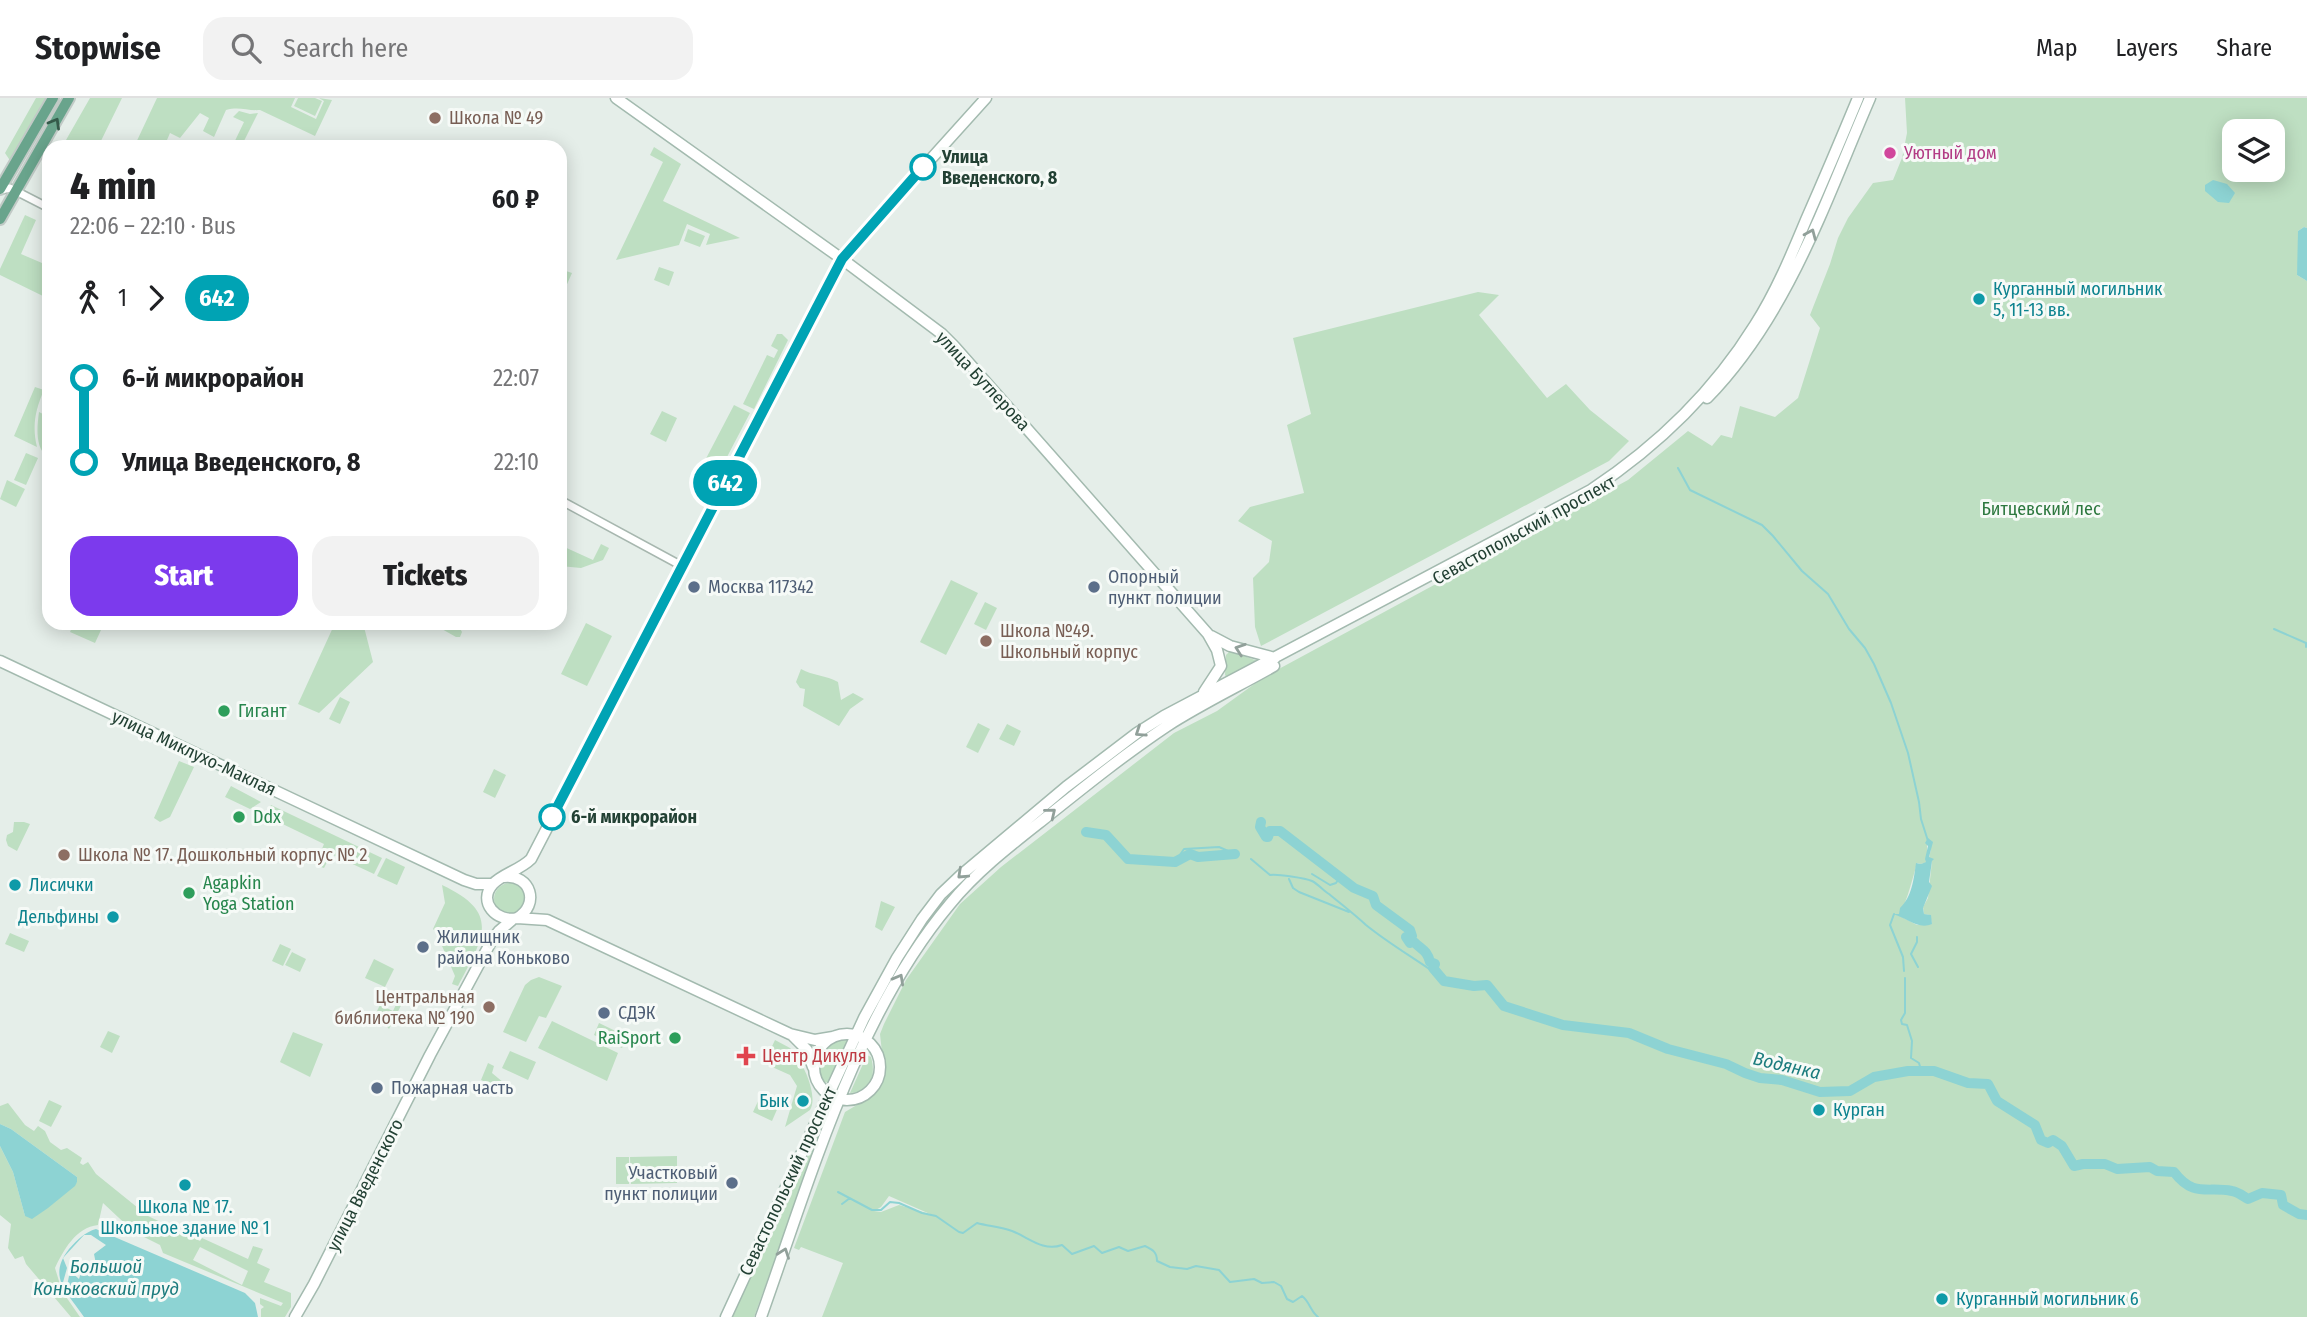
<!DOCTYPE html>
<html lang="en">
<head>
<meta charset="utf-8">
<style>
	:root { --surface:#fff; --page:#f2f2f2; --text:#202124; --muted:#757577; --line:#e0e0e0; --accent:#7c3aed }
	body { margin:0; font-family:"Fira Sans Condensed",sans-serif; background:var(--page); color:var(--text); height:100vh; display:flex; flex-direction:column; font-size:26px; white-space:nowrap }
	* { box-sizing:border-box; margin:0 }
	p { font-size:23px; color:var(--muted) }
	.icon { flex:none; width:38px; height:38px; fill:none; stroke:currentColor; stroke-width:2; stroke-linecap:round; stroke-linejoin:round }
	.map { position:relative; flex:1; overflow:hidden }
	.side { position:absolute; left:42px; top:42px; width:525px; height:490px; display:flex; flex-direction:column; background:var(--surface); border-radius:21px; box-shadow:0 4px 18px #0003 }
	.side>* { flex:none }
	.badge { padding:0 14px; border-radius:23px; font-size:24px; line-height:46px }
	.tools { position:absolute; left:2222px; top:21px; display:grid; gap:14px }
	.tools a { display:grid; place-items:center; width:63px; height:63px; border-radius:14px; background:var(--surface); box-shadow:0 4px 18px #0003; font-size:35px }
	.map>.badge { position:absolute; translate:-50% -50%; box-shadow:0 0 0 4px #fff }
	.legs { display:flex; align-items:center; gap:10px; height:77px; padding:0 28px; font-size:23px }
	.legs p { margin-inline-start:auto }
	.headline { display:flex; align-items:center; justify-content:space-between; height:119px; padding:0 28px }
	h1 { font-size:38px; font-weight:800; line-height:52px }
	.action { display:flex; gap:14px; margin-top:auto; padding:14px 28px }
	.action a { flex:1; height:80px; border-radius:21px; background:var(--accent); color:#fff; font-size:28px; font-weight:800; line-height:80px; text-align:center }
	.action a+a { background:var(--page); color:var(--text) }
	ul { padding:0 28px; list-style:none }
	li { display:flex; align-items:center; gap:24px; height:84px; font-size:26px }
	li i { display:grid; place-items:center; width:10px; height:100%; margin:0 9px; background:currentColor }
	li i::after { content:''; width:18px; height:18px; margin:-9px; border:5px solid; border-radius:50%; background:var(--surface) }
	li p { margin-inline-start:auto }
	li:first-child i { background:linear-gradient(#0000 50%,currentColor 0) }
	li:last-child i { background:linear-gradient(currentColor 50%,#0000 0) }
	header { display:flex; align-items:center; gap:42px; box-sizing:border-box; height:98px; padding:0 35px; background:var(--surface); border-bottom:2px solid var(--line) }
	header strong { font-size:33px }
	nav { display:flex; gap:38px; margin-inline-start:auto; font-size:24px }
	.search { width:490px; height:63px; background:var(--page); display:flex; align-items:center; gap:18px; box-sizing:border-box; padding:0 24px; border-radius:21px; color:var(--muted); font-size:26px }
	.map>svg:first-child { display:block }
	.green { fill:#bedfc2; fill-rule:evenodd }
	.water { fill:#8dd3d3 }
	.pier { fill:#e5eee9 }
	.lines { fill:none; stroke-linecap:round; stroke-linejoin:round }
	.stream { stroke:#8dd3d3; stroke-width:2 }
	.river { stroke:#8dd3d3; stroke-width:10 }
	.street-casing { stroke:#a7b7af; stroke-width:10 }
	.secondary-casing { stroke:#a3baaf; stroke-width:13 }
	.primary-casing { stroke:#c1cac6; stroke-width:14 }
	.street { stroke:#fff; stroke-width:7 }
	.secondary { stroke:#fff; stroke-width:10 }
	.primary { stroke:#69a48c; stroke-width:10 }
	.oneway { stroke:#345a4a }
	.oneway2 { stroke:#91a09a }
	.line-1-casing { stroke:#fff; stroke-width:16 }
	.line-1 { stroke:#00a3b4; stroke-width:10 }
	.education-dot { fill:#8d6e63; stroke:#f6faf7; stroke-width:2.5 }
	.hotel-dot { fill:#d1479c; stroke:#f6faf7; stroke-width:2.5 }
	.stop-1-dot { fill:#fff; stroke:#00a3b4; stroke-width:3.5 }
	.culture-dot { fill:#0f9aa8; stroke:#f6faf7; stroke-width:2.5 }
	.service-dot { fill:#5c6f8a; stroke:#f6faf7; stroke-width:2.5 }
	.leisure-dot { fill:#2e9e5b; stroke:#f6faf7; stroke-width:2.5 }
	.health-dot { fill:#e0444e; stroke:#f6faf7; stroke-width:2.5 }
	.labels { text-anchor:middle; stroke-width:6; stroke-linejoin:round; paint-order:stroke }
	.education-label { font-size:18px; fill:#785e54; stroke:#f6faf7; text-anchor:start }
	.hotel-label { font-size:18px; fill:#b23c85; stroke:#f6faf7; text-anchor:start }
	.stop-label { font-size:18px; font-weight:bold; fill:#234134; stroke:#f6faf7; text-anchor:start }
	.culture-label { font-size:18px; fill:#0d838f; stroke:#f6faf7; text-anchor:start }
	.street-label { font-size:18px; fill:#234134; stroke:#f6faf7 }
	.park-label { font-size:18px; fill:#2d783f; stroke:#f6faf7 }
	.service-label { font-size:18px; fill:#4e5e75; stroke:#f6faf7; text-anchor:start }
	.leisure-label { font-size:18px; fill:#27864d; stroke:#f6faf7; text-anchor:start }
	.health-label { font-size:18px; fill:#be3a42; stroke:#f6faf7; text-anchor:start }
	.water-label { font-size:19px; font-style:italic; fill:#1c7c7e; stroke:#f6faf7 }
</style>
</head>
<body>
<header>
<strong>Stopwise</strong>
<div class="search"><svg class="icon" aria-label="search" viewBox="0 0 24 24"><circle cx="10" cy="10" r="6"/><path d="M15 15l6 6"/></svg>Search here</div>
<nav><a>Map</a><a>Layers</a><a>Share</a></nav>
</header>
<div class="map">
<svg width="2307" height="1219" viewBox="0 0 2307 1219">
	<rect width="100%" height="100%" fill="#e5eee9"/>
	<!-- green -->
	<path class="green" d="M36,0H48L11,64L5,55Z
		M90,0H122L98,49H62Z
		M157,0H295L291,9L316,21L324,3L319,0L332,2L315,38L260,12C247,13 239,8 226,12L214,39L203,33L209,20L200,15L180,40L170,35L164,49H134Z
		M298,0H315L322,3L315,18L294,8Z
		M1905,0H2307V130L2304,129L2298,133C2298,148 2299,163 2297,177L2307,183V1219H822L843,1165L801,1149L799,1152L794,1150L845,1014L872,998L882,982L884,973L880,936L884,926L906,882L960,806L1001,769L1174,635L1217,613L1264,579L1628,382L1688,333L1712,348L1721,337L1732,340L1740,308L1775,319L1798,300L1820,230L1810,217L1830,166L1838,140L1848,120L1873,85L1893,82L1902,60L1907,35ZM2235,33H2273V72H2235ZM1927,744L1931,751L1929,760L1932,763L1928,800L1923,809L1924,816L1930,817L1932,826L1917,827L1896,816L1900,817C1908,799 1912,783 1917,765L1921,766L1927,764ZM889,1098L930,1116L899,1107L881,1114L874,1113L881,1109Z
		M239,13L250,16L258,15L241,49H232L244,24L233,19Z
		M654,49L681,66L663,103L740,140L706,147L710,136L687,126L679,147L616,162L663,64L650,57Z
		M25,117L36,122L21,156L49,168V189L45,199L0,177V171Z
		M688,131L705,138L700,149L684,143Z
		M659,169L674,174L669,188L654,182Z
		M560,171L572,175L560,202Z
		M1478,194L1499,197L1479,217L1547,300L1566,286L1590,312L1629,343L1609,363L1261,548L1255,529L1253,480L1269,464L1272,443L1238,423L1250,409L1304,395L1287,327L1311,316L1293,240Z
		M777,236H782L788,242L754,311L743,306L767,257L774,260L778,252L771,248Z
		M35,289L44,292C35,312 32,329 37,349L14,338Z
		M734,307L750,315L716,380L700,372Z
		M662,313L677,320L666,344L650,336Z
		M39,314L49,319L47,359C35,349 37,329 39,314Z
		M26,355L38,360L26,387L14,382Z
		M7,382L25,391L16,409L0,401Z
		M601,446L609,450L603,462L581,470L560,468V447L593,462Z
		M951,482L978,495L946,557L920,544Z
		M985,504L997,510L986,532L974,526Z
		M74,525H86L101,532L95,545L70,534Z
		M335,525H363L373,564L319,615L298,606Z
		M443,525H457L462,534L460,539H456L440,530L439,528Z
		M586,525L612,538L587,588L561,576Z
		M1230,553L1255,562L1256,564L1228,581L1225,577L1226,557Z
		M801,571C813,578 826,577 838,584L841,602L853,595L864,601L850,611L839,628L803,608L805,591L800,590L796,584Z
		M340,599L350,604L340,626L329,621Z
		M978,625L990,631L978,655L966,649Z
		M1007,626L1021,633L1014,648L999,641Z
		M179,663L194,669L170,719L160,724L154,720Z
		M494,671L506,677L495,700L483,694Z
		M231,688L261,704L250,711L225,699Z
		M271,707L382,760L374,776L331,756L324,770L315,767L324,746L266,718Z
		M14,724H24L30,726L17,753L8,748L6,742L7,737L13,734Z
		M386,760L405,769L397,787L377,778Z
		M494 801a16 16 0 1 1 32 0a16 16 0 1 1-32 0Z
		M442,787C502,815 483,840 458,888L452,886L455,878L436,834L433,831L445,805Z
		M881,803L895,809L882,833L875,829Z
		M10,835L29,843L24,854L5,846Z
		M280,846L291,851L283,868L272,863Z
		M292,854L306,861L300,874L285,867Z
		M374,861L394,871L385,889L365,880Z
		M539,879L562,888L546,920L539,918L526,944L503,934L525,887L531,882Z
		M403,892L408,894L389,931L376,915L380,907L393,913Z
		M552,923L618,955L607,983L538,950Z
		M599,925L628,939L622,950L594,937Z
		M108,933L120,938L112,955L100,949Z
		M293,934L323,946L310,979L280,964Z
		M841,941L848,943L828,984L824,985C812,967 818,946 841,941Z
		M775,942C780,945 785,947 790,950C802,961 819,998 810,1012L785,1029L797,988L790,977L761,964L762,960L766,961Z
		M510,953L536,964L528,982L502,970Z
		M867,957L871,959C875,973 873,984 862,994L850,995Z
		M488,965L494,968L492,975L504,985L501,991L481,982Z
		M760,999L779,1007L772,1023L753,1014Z
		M49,1002L62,1008L51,1029L39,1023Z
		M8,1005L25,1027L34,1033L38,1028L45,1033L50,1044L61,1052L67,1050L82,1060L80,1065L83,1067L88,1064L96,1076L148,1118L200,1143L202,1140L248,1161L253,1148L263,1151L257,1165L270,1171L264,1184L291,1195V1209L285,1219H261V1211L264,1209L260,1206V1200L281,1208L283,1205L163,1155L160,1147L134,1134L103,1105L98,1127C76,1129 63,1153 55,1170L62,1193L80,1219H71L26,1166L23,1158L15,1161L8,1150L11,1126L0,1117V1048L13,1074L25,1118L77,1084V1079L11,1031L0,1026V1008ZM200,1149L248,1173L242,1187L193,1162Z
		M826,1010L829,1012L754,1219H729Z
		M677,1058V1085L631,1086L630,1059Z
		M616,1059H629V1086H616Z"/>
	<!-- water -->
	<path class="water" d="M2213,82L2227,86L2235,95L2229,105L2218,104L2205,93V87Z
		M2304,129L2307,130V183L2297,177L2298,133Z
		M1928,740L1933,744L1929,759L1934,761L1932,763L1929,784L1932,788L1923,810L1924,816L1931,817L1932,826C1918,832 1907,820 1893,816H1899L1900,810C1912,799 1914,780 1916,765L1921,766L1926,764L1925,761L1928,748L1925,745Z
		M0,1026L11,1031L77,1079V1084L75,1088L48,1110L32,1121L25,1118L13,1074L0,1048Z
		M96,1131L245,1195L255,1205L258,1219H84C67,1194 47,1179 69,1151C77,1142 85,1134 96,1131Z"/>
	<!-- pier -->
	<path class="pier" d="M84,1137H91L106,1147L94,1156L97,1171L83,1168L79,1181L70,1173L66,1193L62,1188L67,1170L63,1160Z"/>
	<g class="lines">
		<!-- stream -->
		<path class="stream" d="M1678,370L1690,392L1762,427L1773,438L1802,473L1828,496L1849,531L1865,550L1874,566L1891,605L1908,655L1919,704L1921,721L1928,743
			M2274,531L2306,545V549
			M1251,761L1270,777C1278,776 1305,780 1312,783C1318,786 1324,793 1329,796C1341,806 1354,816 1366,827C1388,845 1414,860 1438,877
			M1175,764L1184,751L1219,749L1235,756
			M1312,776L1330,787L1336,785L1340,779
			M1289,781L1293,790L1299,794L1349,814
			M1894,816L1890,827L1903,859L1904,873
			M1917,839V844L1911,856L1918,869
			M1905,880V915L1901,922L1902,926L1907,927L1912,943L1911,960L1919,965L1921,972
			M838,1094L872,1112H881L890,1104L899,1105L922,1115L936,1118L959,1134L963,1135L977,1125C988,1128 1001,1129 1012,1133C1028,1139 1043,1154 1062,1147L1072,1156L1094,1148L1102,1155L1119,1149L1128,1153L1145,1148C1153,1152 1157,1154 1157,1163L1170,1169L1187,1171L1196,1168L1219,1172L1230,1184L1254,1181L1262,1185L1274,1184L1281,1188L1287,1201L1293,1204L1302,1198C1310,1204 1310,1213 1318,1219
			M842,1106L850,1100"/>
		<!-- river -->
		<path class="river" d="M1261,724L1260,729L1266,739H1268L1270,733H1280L1354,790L1373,798L1376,807L1410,832L1412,838L1406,839L1410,845L1414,844C1422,852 1427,852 1430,864L1435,866L1433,870L1444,883L1474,888L1487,887L1504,908L1563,927L1629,935L1668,951L1726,966L1745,975L1760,980L1782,982L1820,994L1850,993L1874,979L1908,973H1934L1968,985L1988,986L1997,1003L2035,1027L2041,1042L2048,1045L2053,1042L2062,1048L2074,1068L2083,1066H2105L2117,1071L2150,1069L2157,1073L2174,1074C2194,1100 2207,1088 2232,1093C2238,1094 2243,1098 2248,1101L2262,1095L2281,1097L2283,1107L2299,1116L2307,1117
			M1086,734L1106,737L1128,761L1175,764L1190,756L1198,759L1235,756"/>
		<defs>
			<path id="street" d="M1,92L10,90L49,110
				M560,402L682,468"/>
			<path id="secondary" d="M616,0L842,161L942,236L954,248L1208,536L1217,552L1221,568L1204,594
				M1707,300C1788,217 1825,104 1870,0
				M1211,538L1230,548L1275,560
				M0,563L464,782L476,786H493
				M504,779C531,776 540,807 517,820C497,825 477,804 493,786C502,776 520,772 531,761L838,169L848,153L986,0
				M517,820L547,822L790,936L815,942L833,939
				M814 969a33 33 0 1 1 66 0a33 33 0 1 1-66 0Z
				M793,938L807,952L813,969
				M295,1219L314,1186L430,957L492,842L499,833L512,822
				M726,1219L864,920L897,860L922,821L941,796L961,777L1066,689L1137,635L1164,618L1591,392C1656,349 1714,293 1755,227C1776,194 1791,158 1806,122C1824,81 1841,41 1858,0
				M761,1219C810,1082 855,919 950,806C977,773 1011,747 1044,721C1084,689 1125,656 1167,628C1201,606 1239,588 1274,568"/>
			<path id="primary" d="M0,91L53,0
				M0,121L69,0"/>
		</defs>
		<!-- street casing -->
		<use href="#street" class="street-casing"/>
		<!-- secondary casing -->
		<use href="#secondary" class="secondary-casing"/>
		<!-- primary casing -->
		<use href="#primary" class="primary-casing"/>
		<!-- street -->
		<use href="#street" class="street"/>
		<!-- secondary -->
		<use href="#secondary" class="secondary"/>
		<!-- primary -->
		<use href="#primary" class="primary"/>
	</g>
	<!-- one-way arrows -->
	<defs><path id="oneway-chevron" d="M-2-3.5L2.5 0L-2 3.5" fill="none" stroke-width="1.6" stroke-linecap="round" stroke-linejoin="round" transform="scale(1.75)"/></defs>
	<use class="oneway" href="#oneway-chevron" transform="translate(55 25) rotate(-60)"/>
	<g class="oneway2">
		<use href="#oneway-chevron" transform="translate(1811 136) rotate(-67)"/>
		<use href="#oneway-chevron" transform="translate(1240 551) rotate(-161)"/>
		<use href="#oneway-chevron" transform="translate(1140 634) rotate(146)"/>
		<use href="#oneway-chevron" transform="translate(1051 715) rotate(-39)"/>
		<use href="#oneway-chevron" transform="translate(962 776) rotate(137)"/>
		<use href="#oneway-chevron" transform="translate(899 881) rotate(-61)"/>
		<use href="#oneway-chevron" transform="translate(784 1155) rotate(-70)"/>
	</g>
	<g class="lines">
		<defs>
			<path id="line-1" d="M552,719L842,161L923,69"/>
		</defs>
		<!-- line-1 casing -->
		<use href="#line-1" class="line-1-casing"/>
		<!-- line-1 -->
		<use href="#line-1" class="line-1"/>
	</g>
	<!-- markers -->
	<g class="education-dot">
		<circle cx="435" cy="20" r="7"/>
		<circle cx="986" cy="543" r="7"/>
		<circle cx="64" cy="757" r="7"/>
		<circle cx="489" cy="909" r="7"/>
	</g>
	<circle class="hotel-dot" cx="1890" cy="55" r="7"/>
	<g class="stop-1-dot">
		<circle cx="923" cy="69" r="12"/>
		<circle cx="552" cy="719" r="12"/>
	</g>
	<g class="culture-dot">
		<circle cx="1979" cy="201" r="7"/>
		<circle cx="15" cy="787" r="7"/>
		<circle cx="113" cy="819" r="7"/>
		<circle cx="803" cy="1003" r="7"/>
		<circle cx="1819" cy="1012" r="7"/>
		<circle cx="185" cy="1087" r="7"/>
		<circle cx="1942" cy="1201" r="7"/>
	</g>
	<g class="service-dot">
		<circle cx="694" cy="489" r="7"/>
		<circle cx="1094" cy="489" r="7"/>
		<circle cx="423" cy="849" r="7"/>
		<circle cx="604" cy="915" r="7"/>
		<circle cx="377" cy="990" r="7"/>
		<circle cx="732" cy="1085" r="7"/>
	</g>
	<g class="leisure-dot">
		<circle cx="224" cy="613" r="7"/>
		<circle cx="239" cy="719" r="7"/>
		<circle cx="189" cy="795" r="7"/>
		<circle cx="675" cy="940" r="7"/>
	</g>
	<path class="health-dot" d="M742.5 947.5h7v7h7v7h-7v7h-7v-7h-7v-7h7z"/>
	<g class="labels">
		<!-- education labels -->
		<g class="education-label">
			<text x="449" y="26">Школа № 49</text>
			<text x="1000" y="539">Школа №49.<tspan x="1000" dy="21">Школьный корпус</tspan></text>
			<text x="78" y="763">Школа № 17. Дошкольный корпус № 2</text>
			<text x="475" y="905" text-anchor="end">Центральная<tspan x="475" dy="21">библиотека № 190</tspan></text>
		</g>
		<!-- hotel labels -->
		<g class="hotel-label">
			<text x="1904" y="61">Уютный дом</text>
		</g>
		<!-- stop labels -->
		<g class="stop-label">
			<text x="942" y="65">Улица<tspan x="942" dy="21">Введенского, 8</tspan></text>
			<text x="571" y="725">6-й микрорайон</text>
		</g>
		<!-- culture labels -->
		<g class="culture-label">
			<text x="1993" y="197">Курганный могильник<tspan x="1993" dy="21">5, 11-13 вв.</tspan></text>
			<text x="29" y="793">Лисички</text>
			<text x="99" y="825" text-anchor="end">Дельфины</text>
			<text x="789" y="1009" text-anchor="end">Бык</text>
			<text x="1833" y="1018">Курган</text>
			<text x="185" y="1115" text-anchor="middle">Школа № 17.<tspan x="185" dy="21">Школьное здание № 1</tspan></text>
			<text x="1956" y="1207">Курганный могильник 6</text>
		</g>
		<!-- street labels -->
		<g class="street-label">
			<text transform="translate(983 283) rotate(47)" y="6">улица Бутлерова</text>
			<text transform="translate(1524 432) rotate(-29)" y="6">Севастопольский проспект</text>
			<text transform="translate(194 655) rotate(25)" y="6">улица Миклухо-Маклая</text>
			<text transform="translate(788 1083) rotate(-65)" y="6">Севастопольский проспект</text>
			<text transform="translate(365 1087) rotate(-63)" y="6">улица Введенского</text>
		</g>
		<!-- park labels -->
		<g class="park-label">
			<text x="2041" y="417">Битцевский лес</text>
		</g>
		<!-- service labels -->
		<g class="service-label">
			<text x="1108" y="485">Опорный<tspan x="1108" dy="21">пункт полиции</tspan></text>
			<text x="708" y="495">Москва 117342</text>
			<text x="437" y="845">Жилищник<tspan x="437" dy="21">района Коньково</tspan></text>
			<text x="618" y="921">СДЭК</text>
			<text x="391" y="996">Пожарная часть</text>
			<text x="718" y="1081" text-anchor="end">Участковый<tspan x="718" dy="21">пункт полиции</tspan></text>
		</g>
		<!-- leisure labels -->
		<g class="leisure-label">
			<text x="238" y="619">Гигант</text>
			<text x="253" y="725">Ddx</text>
			<text x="203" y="791">Agapkin<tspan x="203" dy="21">Yoga Station</tspan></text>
			<text x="661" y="946" text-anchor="end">RaiSport</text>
		</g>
		<!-- health labels -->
		<g class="health-label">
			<text x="762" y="964">Центр Дикуля</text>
		</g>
		<!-- water labels -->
		<g class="water-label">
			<text transform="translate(1787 967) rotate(13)" y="7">Водянка</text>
			<text x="106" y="1175">Большой<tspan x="106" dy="22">Коньковский пруд</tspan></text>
		</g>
	</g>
</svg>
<div class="tools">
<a><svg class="icon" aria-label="layers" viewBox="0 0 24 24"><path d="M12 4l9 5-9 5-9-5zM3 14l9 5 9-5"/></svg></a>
</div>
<b class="badge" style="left:725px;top:385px;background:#00a3b4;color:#fff">642</b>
<section class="side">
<div class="headline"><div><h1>4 min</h1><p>22:06 – 22:10 · Bus</p></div><b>60 ₽</b></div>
<div class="legs"><svg class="icon" aria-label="walk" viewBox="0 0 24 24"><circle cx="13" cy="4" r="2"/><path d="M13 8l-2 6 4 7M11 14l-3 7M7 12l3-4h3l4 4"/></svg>1<svg class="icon" aria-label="forward" viewBox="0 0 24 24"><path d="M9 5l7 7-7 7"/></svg><b class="badge" style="background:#00a3b4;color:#fff">642</b></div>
<ul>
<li><i style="color:#00a3b4"></i><b>6-й микрорайон</b><p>22:07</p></li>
<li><i style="color:#00a3b4"></i><b>Улица Введенского, 8</b><p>22:10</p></li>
</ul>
<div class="action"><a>Start</a><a>Tickets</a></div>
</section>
</div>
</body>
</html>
